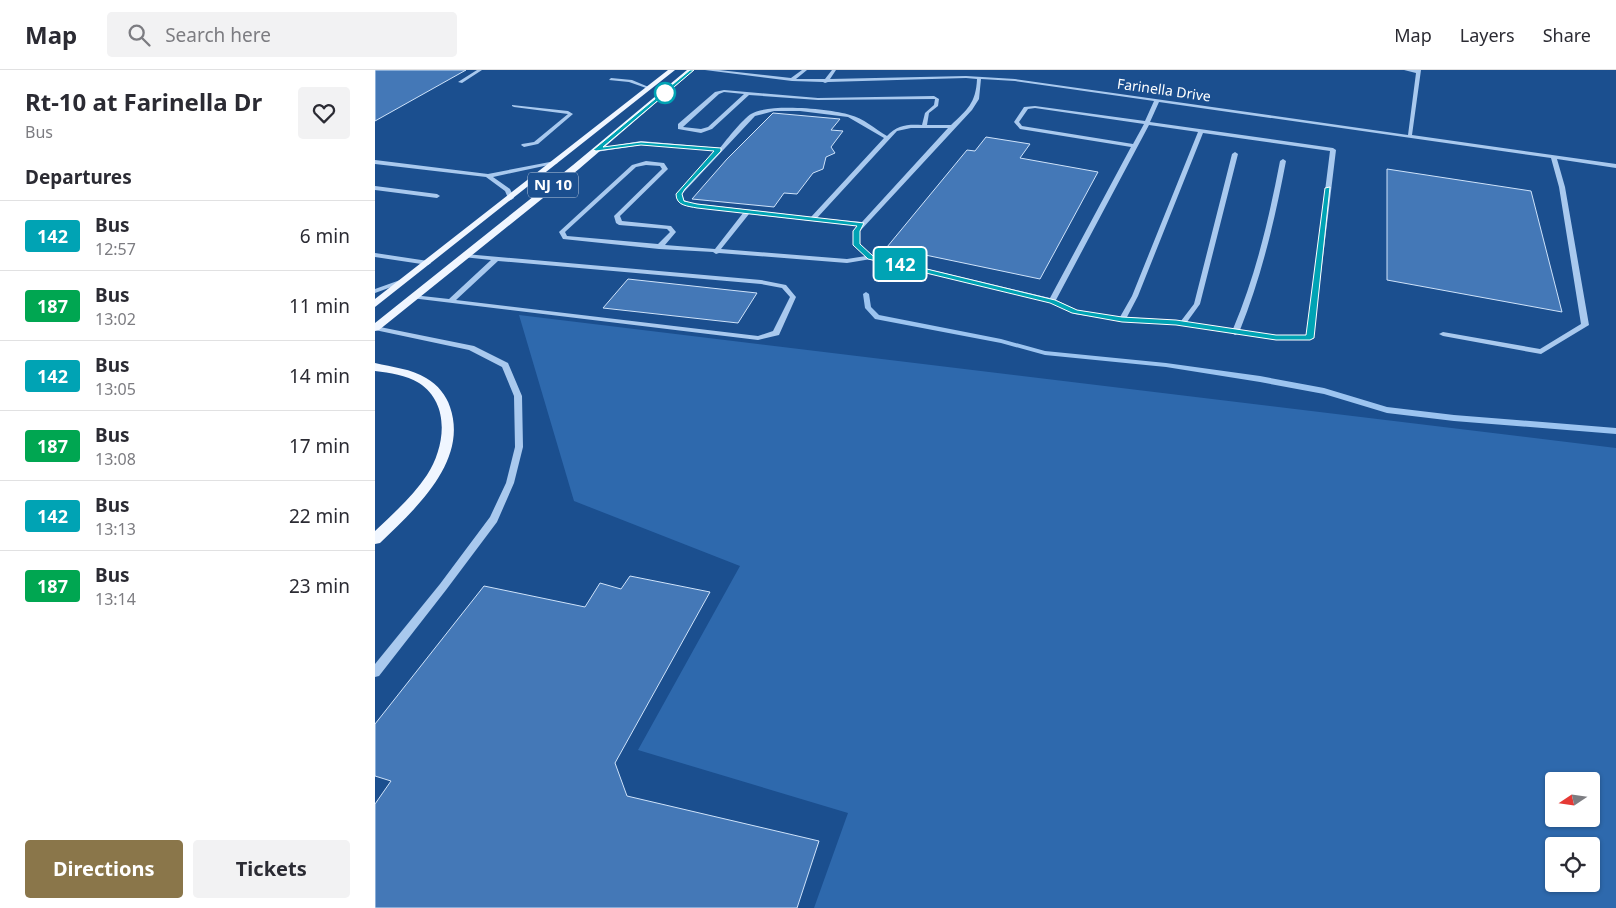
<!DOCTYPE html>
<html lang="en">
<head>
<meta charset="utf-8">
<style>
	:root { --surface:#fff; --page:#f2f2f3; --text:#2b2b33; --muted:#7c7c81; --line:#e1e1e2; --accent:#8a764a }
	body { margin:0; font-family:"Noto Sans",sans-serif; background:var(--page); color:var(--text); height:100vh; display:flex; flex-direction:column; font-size:19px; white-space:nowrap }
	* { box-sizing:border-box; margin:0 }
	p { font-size:16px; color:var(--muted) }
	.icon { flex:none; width:28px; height:28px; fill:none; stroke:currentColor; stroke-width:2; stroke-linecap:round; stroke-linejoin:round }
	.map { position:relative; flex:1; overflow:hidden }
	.panel { display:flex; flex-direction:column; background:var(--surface); width:375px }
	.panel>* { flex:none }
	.badge { padding:0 10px; border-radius:4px; font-size:18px; line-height:32px }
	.needle { width:32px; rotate:257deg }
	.controls { position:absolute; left:1170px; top:702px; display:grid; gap:10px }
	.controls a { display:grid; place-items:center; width:55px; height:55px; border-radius:5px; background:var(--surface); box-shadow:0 1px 4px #0004; font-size:25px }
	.map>.badge { position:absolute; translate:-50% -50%; box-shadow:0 0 0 2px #fff }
	h2 { padding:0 25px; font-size:19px; line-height:45px }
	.round { display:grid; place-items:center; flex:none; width:52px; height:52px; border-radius:5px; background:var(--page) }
	.overview { display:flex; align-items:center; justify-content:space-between; height:85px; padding:0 25px }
	h1 { font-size:24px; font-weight:700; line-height:38px }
	.action { display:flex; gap:10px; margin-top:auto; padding:10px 25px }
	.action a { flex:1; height:58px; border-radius:5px; background:var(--accent); color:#fff; font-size:20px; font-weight:700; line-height:58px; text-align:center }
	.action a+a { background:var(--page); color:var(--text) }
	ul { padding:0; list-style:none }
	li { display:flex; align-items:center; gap:15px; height:70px; padding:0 25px; border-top:1px solid var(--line) }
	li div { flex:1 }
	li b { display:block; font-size:19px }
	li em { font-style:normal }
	li .badge { min-width:55px; font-weight:700; text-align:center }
	header { display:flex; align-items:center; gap:30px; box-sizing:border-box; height:70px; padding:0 25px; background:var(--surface); border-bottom:1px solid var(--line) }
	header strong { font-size:24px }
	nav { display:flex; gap:28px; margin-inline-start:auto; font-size:18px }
	.search { width:350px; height:45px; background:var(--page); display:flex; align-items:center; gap:12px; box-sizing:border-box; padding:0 18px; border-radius:5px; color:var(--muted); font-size:19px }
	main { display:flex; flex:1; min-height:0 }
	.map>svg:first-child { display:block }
	.green { fill:#2e69ad; fill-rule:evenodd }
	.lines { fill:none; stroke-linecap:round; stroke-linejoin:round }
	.stream { fill:#9cc4f0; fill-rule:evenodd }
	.building { fill:#4478b7; stroke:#cfe3fa }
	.minor { fill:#a9c9ee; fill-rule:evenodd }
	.major { fill:#f0f6ff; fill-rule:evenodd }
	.line { fill:#00a3b4; stroke:#fff }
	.stop-dot { fill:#fff; stroke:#00a3b4; stroke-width:2.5 }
	.labels { text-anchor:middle; stroke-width:4; stroke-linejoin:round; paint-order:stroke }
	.far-street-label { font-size:14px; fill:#fff; stroke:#1b4f8f }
	.shield { fill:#1b4f8f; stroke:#bbcadd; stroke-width:1 }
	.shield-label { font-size:15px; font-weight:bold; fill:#fff }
</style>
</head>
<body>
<header>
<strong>Map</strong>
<div class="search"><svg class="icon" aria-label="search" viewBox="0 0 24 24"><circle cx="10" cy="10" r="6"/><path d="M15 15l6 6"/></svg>Search here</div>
<nav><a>Map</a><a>Layers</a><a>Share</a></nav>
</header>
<main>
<section class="panel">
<div class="overview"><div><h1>Rt-10 at Farinella Dr</h1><p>Bus</p></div><a class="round"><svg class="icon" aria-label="heart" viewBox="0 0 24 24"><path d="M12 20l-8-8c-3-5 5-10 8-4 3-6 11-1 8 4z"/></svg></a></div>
<h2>Departures</h2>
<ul>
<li><span class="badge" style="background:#00a3b4;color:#fff">142</span><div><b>Bus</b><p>12:57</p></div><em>6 min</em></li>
<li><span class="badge" style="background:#00a651;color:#fff">187</span><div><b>Bus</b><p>13:02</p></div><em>11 min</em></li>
<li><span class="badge" style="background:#00a3b4;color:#fff">142</span><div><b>Bus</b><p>13:05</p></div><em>14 min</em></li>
<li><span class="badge" style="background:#00a651;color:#fff">187</span><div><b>Bus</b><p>13:08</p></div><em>17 min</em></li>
<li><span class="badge" style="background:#00a3b4;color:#fff">142</span><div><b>Bus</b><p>13:13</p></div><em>22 min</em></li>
<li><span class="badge" style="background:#00a651;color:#fff">187</span><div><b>Bus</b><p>13:14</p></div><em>23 min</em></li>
</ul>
<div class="action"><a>Directions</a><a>Tickets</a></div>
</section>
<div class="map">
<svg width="1241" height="838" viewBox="0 0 1241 838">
	<rect width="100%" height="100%" fill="#1b4f8f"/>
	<!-- green -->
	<path class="green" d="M144,245L1241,378V838H439L473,743L263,680L365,496L199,431ZM1179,711H1216V749H1179ZM1179,776H1216V814H1179Z"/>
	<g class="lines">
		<!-- stream -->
		<path class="stream" d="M491,222L494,224L496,237L504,245L626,269L670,281L791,293L885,306L949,318L1012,337L1079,345L1241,358V364L1079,351L1012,343L949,324L885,312L791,297L670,285L626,273L500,249L490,238L488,224Z"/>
	</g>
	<!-- building -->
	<path class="building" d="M0,0H91L0,51Z
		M398,43L465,49L456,60L468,61L456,77L460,83L451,87L448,99L438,103L422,124L409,123L399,137L317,129L352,89Z
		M611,67L655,74L645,88L723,102L665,209L512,177L592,80L600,81Z
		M1012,99L1156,121L1187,242L1012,210Z
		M253,209L382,223L363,253L228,238Z
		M255,506L335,522L240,693L252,726L444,771L422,838H0V734L16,711L0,706V654L109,516L210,537L225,513L246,519Z"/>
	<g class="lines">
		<!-- minor -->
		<path class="minor" d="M102,0H107L87,13L83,12Z
			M330,0H344L416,8L427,0H432L421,9H450L457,0H461L455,9L591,6L640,9L1033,65L1041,3L1029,0H1046L1037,65L1241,94V98L1182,89L1190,117L1214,255L1166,284L1068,266L1064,264L1068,262L1165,279L1206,254L1184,117L1176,88L784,32L775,52L958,78L961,80L938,269L901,270L863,264L860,265L857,263L801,254L747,251L700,244L675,232L496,189L472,193L344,183L341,184L338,182L284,179L188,169L184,162L185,161L257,95L271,91L289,93L293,99L245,146L247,151L296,156L301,162L290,175L340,179L368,143L315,137L306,134L302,128V123L342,80L266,75L221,82L219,81V79L266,71L345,78C352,69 368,49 376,44C393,33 456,39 475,45C488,48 500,59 512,66C522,55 533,54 547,55L550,43L559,35L560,29L443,30L374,25L337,59L326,63L303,59V54L340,22L349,20L443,28L559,26L564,29L563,36L554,43L552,55H576C592,40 601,33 602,9L591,8L453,12L450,13L448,12L417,11ZM606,9L640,11L779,31L770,51L660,36L649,37L639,52L645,59L756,77L675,228L498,186L484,174L485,161L597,40L604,29ZM349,22L369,24L333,57L326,59L308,57L344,24ZM660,38L769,54L758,74L647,56L644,52L653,39ZM399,41H425L473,47L509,68L436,147L316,133L309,130L307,124L380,46ZM774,55L823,62L757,226L745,247L702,240L681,230ZM536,58H573L487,152L442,148L522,61ZM828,63L955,81L932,265L901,266L865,260C887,205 900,149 911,91L908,89L905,91C894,148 881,205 858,259L812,252L825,234L863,84L860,82L857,84L819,234L806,251L752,247L763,226ZM271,95L285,96L287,99L239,146L241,153L244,155L292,159L295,162L283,174L192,166L190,162L261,97ZM374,144L484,156L479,161L478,175L491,186L472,189L346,179Z
			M236,8L257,10L276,18L274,19L254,12L234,10Z
			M137,35L193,41L198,44L163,74L149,77L146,75L147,74L159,72L193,44L139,37L137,36Z
			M0,90L113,104L180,91L183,93L118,107L135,119L139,128L136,130L133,128L130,121L111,107L0,94Z
			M0,116L62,124L65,126L62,128L0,120Z
			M0,183L53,191L56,193L53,195L0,187Z
			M90,184L386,210L411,215L421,227L404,265L383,270L36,228L35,227L38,225L74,229L116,190L88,187L87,186ZM123,191L386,214L407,218L415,227L398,261L383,266L81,230Z
			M28,209L31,211L30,212L0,223V219Z
			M0,256L99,276L133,293L147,326L148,377L139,413L122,452L71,520L4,606L0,607V594L65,514L115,447L131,413L140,377L139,326L127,297L94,280L0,260Z"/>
		<!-- major -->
		<path class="major" d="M293,0H300L0,237V229Z
			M312,0H319L204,99L4,260L0,261V253L198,95Z
			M0,293C17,297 37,299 51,308C63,315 71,325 75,337C94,392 39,440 5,473L0,474V461C18,444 38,426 52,405C70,377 76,334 44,313C31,305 15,303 0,301Z"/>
	</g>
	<!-- line -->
	<path class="line" d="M315,0H319L228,77L266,72L346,78V81L310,119L307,124L309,131L322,134L489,153L485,161V174L498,186L680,230L702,240L747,247L801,250L901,265H931L950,118L955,117L939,268L935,270H901L801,255L747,252L697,243L675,233L493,189L478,175V161L482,156L322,138C313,136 301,136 301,124L339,81L266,75L221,81L218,80Z"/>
	<!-- markers -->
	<circle class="stop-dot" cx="290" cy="23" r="10"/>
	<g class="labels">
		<!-- far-street labels -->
		<g class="far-street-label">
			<text transform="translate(789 20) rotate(8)" y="5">Farinella Drive</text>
		</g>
		<!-- shield labels -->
		<rect class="shield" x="153" y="102.5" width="50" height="25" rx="4"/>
		<g class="shield-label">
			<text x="178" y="120">NJ 10</text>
		</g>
	</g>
</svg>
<div class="controls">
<a><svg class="needle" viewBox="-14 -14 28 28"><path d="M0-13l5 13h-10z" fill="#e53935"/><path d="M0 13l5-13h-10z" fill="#7c7c81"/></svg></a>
<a><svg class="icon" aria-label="locate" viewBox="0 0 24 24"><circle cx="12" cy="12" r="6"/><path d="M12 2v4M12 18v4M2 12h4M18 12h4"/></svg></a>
</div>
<b class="badge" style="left:525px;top:194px;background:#00a3b4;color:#fff">142</b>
</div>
</main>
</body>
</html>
